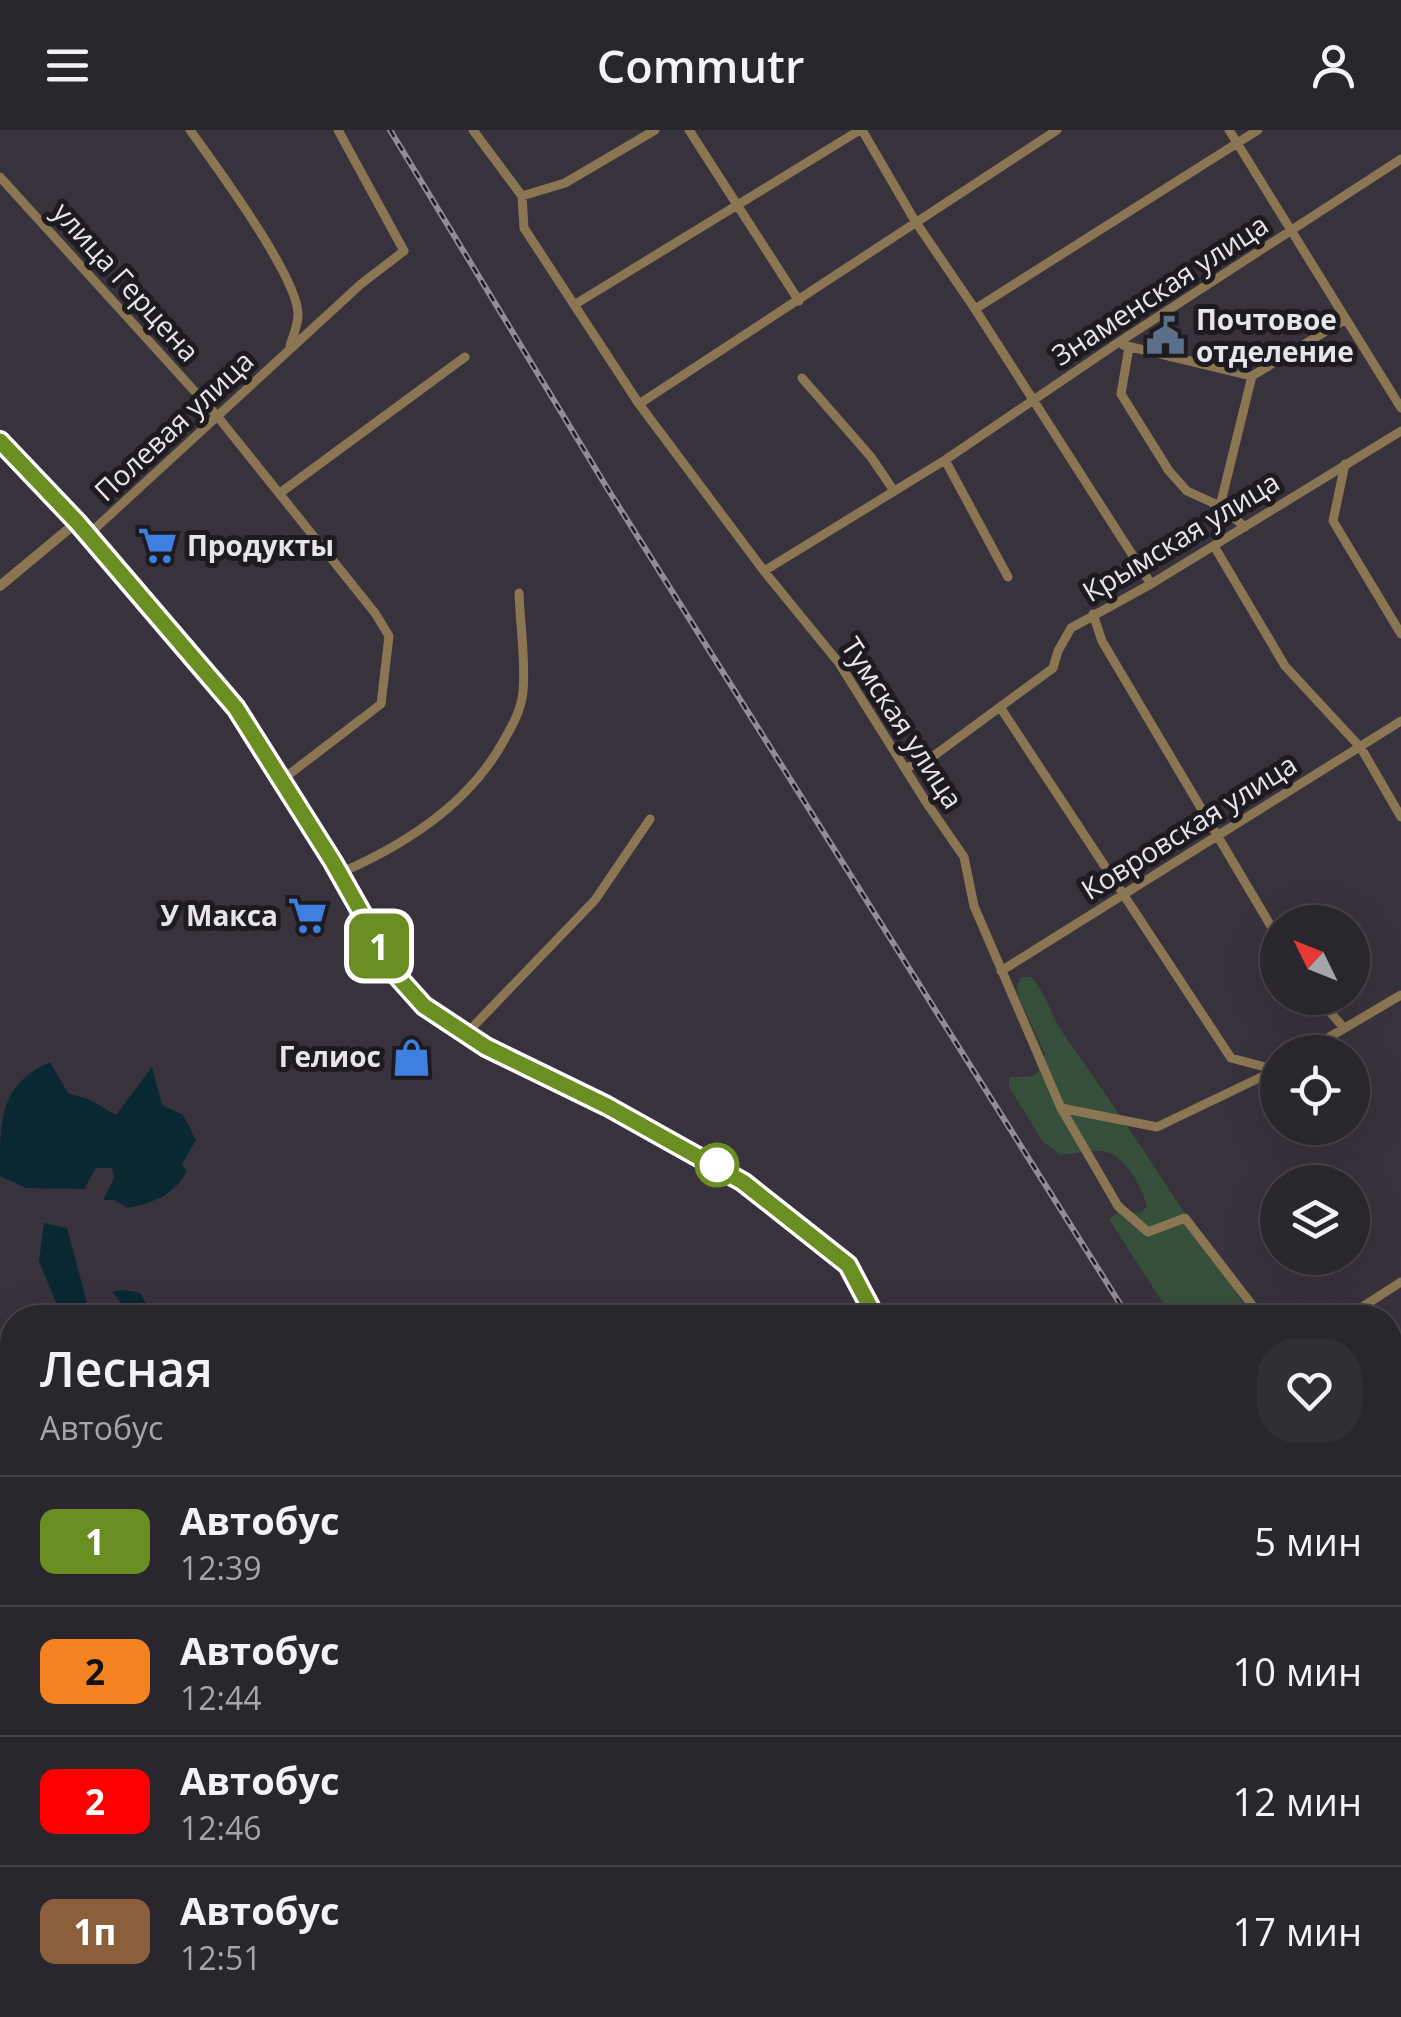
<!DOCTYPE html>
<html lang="ru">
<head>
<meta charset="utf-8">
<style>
	:root { --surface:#2a262d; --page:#322e35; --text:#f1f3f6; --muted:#a5a5aa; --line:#464349 }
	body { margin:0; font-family:"Open Sans",sans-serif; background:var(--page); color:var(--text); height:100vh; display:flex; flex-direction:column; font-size:38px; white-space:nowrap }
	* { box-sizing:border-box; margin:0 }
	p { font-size:32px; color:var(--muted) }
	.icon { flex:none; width:55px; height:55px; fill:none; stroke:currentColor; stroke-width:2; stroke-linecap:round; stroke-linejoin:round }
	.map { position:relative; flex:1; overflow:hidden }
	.drawer { position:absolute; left:0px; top:1175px; width:1402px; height:712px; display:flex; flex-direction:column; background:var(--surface); border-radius:40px 40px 0 0; box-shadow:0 10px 40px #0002,0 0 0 2px var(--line) }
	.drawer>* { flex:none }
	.badge { padding:0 20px; border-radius:15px; font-size:35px; line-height:65px }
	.needle { width:65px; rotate:313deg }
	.buttons { position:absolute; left:1260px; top:775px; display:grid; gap:20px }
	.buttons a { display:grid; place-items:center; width:110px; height:110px; border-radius:50%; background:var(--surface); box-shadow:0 10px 40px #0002,0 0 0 2px var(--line); font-size:50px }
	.map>.badge { position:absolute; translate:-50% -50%; box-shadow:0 0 0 5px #fff }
	.round { display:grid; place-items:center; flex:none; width:105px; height:105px; border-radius:40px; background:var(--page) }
	.headline { display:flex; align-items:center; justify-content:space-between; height:170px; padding:0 40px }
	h1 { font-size:48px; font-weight:600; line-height:75px }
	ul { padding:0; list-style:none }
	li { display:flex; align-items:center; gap:30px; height:130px; padding:0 40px; border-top:2px solid var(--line) }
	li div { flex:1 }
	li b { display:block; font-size:38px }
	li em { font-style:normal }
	li .badge { min-width:110px; font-weight:700; text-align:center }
	header { display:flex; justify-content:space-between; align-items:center; height:130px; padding:0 40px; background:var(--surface); font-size:45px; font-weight:600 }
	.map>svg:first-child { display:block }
	.green { fill:#364f3b }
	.water { fill:#092831 }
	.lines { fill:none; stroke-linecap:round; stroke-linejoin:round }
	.stream { stroke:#092831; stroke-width:2.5 }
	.minor { stroke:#8b7653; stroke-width:9 }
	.tertiary { stroke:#8b7653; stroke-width:10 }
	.secondary { stroke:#bc9a61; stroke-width:12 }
	.rail-casing { stroke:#918c95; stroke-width:6 }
	.rail { stroke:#1e1b20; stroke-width:2.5; stroke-dasharray:8; stroke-linecap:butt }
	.line-casing { stroke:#fff; stroke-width:22 }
	.line { stroke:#6b8e23; stroke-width:15 }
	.stop-dot { fill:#fff; stroke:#6b8e23; stroke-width:5 }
	.labels { text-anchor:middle; stroke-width:10; stroke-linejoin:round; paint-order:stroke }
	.street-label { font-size:28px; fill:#e8e4eb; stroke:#1e1b20 }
	.poi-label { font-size:28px; font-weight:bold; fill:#e8e4eb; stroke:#1e1b20; text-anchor:start }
</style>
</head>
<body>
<header><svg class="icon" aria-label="menu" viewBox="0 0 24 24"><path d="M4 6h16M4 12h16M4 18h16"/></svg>Commutr<svg class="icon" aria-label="person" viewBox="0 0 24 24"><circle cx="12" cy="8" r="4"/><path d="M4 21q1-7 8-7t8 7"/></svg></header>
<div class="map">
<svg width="1401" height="1887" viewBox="0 0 1401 1887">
	<rect width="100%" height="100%" fill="#38323c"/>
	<!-- green -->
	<path class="green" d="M1021,847H1031C1047,863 1051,888 1065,906C1130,998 1191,1092 1252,1187H1172L1109,1089L1118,1082L1140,1083L1147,1077C1143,1058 1124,1023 1102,1021C1089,1020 1074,1024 1061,1025L1043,1012L1009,957V947H1029L1038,943L1045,924L1018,866L1017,856Z
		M0,1650L12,1658V1761L0,1753Z
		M1401,1741V1833L1397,1804L1390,1796V1749Z
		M0,1767L12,1774V1875H173L183,1887H0Z"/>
	<!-- water -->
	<path class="water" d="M50,932L68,963L90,970L116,985L152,937L162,975L183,985L196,1010L182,1034L187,1041C174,1065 155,1072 128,1078L114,1070H103L114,1048L112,1038H96L84,1059L26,1058L0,1046C0,987 0,955 50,932Z
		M44,1093L67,1098L87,1173L78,1187L59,1180L39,1131Z
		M123,1160L140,1163L148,1177L150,1187H133L112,1162Z
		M229,1173L246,1179L247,1187H212L215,1178Z
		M0,1228L12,1237V1381L4,1391L12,1400V1630L0,1617Z"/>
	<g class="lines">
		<!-- stream -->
		<path class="stream" d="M215,1885L220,1875"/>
		<!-- minor -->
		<path class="minor" d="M190,0C214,34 299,148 298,185C298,195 293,206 290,216
			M473,0L522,66L524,98L639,274L764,441L839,533L926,672L964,727L974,776L1061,978L1118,1076L1148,1102L1185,1088L1262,1188
			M689,0L799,171
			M862,0L915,91L975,179L1151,454
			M1229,0L1401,278
			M0,47L218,287L375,483L389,506L381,574L283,649
			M522,66L565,53L655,0
			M574,175L860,0
			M975,179L1258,0
			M1123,215L1252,246
			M1129,217L1121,264L1169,341L1187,361L1220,376L1245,397
			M802,248L871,327L894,361
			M639,274L1057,0
			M945,330L1008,447
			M1345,334L1333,391L1401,504
			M280,363L465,227
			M1220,376L1252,246L1346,189
			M88,405L361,154L404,121L338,0
			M1214,416L1285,536L1361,618L1401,687
			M764,441L945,330L1116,214L1401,29
			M1093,484L1102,511L1278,808
			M1000,577L1231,928L1276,940
			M906,638L932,627L1053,538L1058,521L1071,498L1151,454L1401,301
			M340,743C405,715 468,675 503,612C512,596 521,581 523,562C526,530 520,495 519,463
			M1001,841L1401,591
			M1318,868L1344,898
			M466,904L595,770L650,689
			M1304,922L1401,865
			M1061,978L1157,997L1278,939
			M1345,1188L1401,1152
			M1390,1372L1401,1388"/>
		<!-- tertiary -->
		<path class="tertiary" d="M0,456L77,392"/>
		<!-- secondary -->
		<path class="secondary" d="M0,311L77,392L237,578L274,634L398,847L424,876L486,917L607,976L743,1052L835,1122L856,1146L876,1188
			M1169,1875L1174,1887"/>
		<defs>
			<path id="rail" d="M390,0L609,361L1129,1188
				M1390,1597L1401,1614"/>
		</defs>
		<!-- rail casing -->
		<use href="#rail" class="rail-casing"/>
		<!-- rail -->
		<use href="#rail" class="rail"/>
	</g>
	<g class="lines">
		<defs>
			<path id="line" d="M0,311L77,392L236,578L333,732L398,847L424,876L486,917L607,976L743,1052L848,1135L876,1188"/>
		</defs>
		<!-- line casing -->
		<use href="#line" class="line-casing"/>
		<!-- line -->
		<use href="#line" class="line"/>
	</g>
	<!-- icons -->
	<defs>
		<symbol id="civic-bare" viewBox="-9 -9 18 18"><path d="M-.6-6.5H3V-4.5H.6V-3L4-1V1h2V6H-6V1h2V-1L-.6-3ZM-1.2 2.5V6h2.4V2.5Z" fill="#5c6f8a" stroke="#1e1b20" stroke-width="2.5" paint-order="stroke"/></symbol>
		<symbol id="supermarket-bare" viewBox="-9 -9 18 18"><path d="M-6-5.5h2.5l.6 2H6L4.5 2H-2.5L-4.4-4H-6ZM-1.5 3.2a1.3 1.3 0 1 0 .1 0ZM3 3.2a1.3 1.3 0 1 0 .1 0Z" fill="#3f7fe0" stroke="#1e1b20" stroke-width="2.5" paint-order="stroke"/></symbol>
		<symbol id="shop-bare" viewBox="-9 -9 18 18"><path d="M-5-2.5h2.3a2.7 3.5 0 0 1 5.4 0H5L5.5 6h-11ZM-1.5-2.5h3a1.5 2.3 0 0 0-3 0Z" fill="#3f7fe0" stroke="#1e1b20" stroke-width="2.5" paint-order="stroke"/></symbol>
	</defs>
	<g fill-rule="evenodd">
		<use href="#civic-bare" x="1138" y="178" width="55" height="55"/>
		<use href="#supermarket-bare" x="130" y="388" width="55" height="55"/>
		<use href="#supermarket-bare" x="280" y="758" width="55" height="55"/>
		<use href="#shop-bare" x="384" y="900" width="55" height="55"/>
	</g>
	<!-- markers -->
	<circle class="stop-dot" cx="717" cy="1035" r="20"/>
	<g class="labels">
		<!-- street labels -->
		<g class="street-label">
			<text transform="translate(126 152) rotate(48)" y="10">улица Герцена</text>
			<text transform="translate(1160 160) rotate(-33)" y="10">Знаменская улица</text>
			<text transform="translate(174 296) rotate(-43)" y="10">Полевая улица</text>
			<text transform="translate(1181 407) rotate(-31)" y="10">Крымская улица</text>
			<text transform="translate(902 593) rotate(57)" y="10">Тумская улица</text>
			<text transform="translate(1189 697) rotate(-32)" y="10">Ковровская улица</text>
		</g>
		<!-- poi labels -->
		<g class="poi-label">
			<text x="1196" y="200">Почтовое<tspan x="1196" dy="32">отделение</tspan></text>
			<text x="187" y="426">Продукты</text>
			<text x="278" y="796" text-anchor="end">У Макса</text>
			<text x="381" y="937" text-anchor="end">Гелиос</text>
		</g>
	</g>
</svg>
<div class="buttons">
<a><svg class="needle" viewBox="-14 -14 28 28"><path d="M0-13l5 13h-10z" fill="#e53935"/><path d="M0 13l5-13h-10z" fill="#a5a5aa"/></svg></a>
<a><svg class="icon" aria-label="locate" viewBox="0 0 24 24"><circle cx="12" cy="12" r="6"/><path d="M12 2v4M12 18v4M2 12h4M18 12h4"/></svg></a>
<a><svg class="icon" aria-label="layers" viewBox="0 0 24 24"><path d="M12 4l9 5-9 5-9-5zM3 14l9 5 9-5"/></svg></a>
</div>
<b class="badge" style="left:379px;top:816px;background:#6b8e23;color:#fff">1</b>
<section class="drawer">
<div class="headline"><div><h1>Лесная</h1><p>Автобус</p></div><a class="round"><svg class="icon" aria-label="heart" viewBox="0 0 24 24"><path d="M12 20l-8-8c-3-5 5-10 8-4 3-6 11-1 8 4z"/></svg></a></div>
<ul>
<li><span class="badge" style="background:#6b8e23;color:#fff">1</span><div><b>Автобус</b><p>12:39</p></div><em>5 мин</em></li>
<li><span class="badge" style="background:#f58220;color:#111">2</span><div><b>Автобус</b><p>12:44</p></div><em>10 мин</em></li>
<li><span class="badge" style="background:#f00;color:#fff">2</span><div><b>Автобус</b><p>12:46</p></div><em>12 мин</em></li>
<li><span class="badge" style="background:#8b5e3c;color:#fff">1п</span><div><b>Автобус</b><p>12:51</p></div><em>17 мин</em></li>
</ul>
</section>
</div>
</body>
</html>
